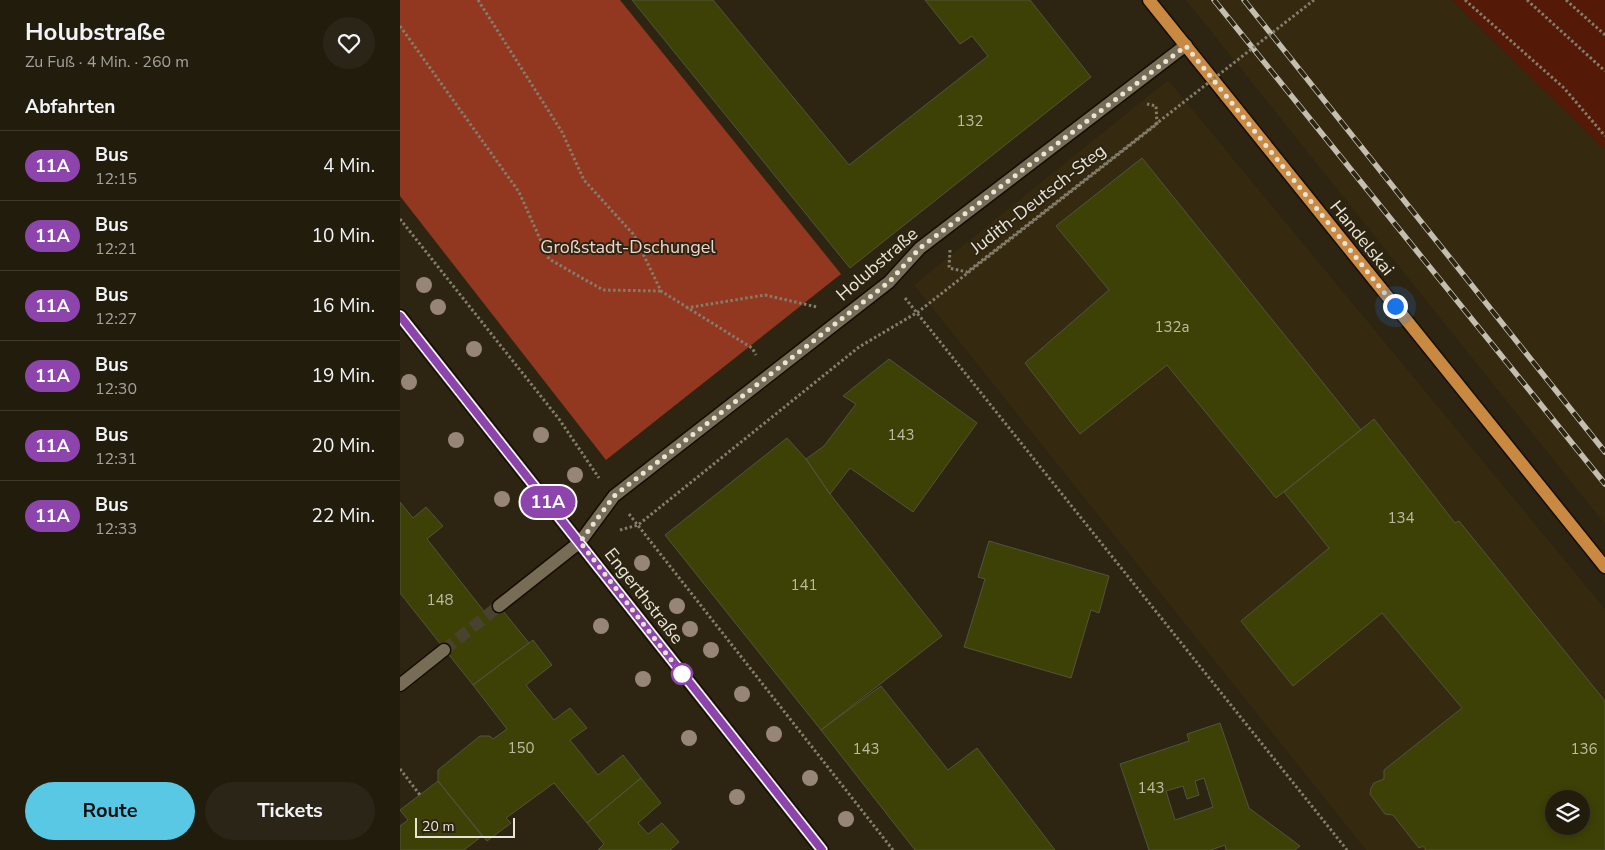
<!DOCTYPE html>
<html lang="de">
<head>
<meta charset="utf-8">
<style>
	:root { --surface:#221c0d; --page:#2a2516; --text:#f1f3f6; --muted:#a2a19d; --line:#3f3a2e; --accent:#59c8e5 }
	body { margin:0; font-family:"Nunito Sans",sans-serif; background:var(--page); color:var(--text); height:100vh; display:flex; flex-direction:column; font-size:19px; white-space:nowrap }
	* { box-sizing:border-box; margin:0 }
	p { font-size:16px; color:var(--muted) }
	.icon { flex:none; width:28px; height:28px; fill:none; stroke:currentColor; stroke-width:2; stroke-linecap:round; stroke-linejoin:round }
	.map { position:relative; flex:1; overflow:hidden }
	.sheet { display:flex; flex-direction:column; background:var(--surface); width:400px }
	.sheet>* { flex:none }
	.badge { padding:0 10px; border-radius:16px; font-size:18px; line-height:32px }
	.fabs { position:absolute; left:1145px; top:790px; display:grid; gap:10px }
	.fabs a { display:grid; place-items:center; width:45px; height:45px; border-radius:50%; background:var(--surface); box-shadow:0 2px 8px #0003,0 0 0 1px var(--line); font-size:25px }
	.scale { position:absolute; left:15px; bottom:12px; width:100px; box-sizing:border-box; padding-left:5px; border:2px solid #e9e4d8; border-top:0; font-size:14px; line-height:18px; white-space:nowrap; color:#e9e4d8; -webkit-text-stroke:4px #2d2511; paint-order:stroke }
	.you { position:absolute; width:25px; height:25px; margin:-12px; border:4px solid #fff; border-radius:50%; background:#1a73e8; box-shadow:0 0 0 8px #1a73e833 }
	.map>.badge { position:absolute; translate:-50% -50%; box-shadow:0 0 0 2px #fff }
	h2 { padding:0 25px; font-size:19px; line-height:45px }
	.round { display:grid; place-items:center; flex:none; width:52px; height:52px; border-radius:26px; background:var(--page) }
	.summary { display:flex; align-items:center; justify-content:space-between; height:85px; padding:0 25px }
	h1 { font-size:24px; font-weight:700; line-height:38px }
	.primary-button { display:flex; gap:10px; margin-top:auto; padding:10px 25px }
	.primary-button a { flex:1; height:58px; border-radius:30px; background:var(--accent); color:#111; font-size:20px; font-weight:700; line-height:58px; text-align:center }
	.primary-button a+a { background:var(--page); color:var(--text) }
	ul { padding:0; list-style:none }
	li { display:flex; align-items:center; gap:15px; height:70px; padding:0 25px; border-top:1px solid var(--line) }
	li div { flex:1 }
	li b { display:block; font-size:19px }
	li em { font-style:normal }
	li .badge { min-width:55px; font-weight:700; text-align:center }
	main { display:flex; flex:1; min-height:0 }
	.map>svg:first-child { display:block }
	.built { fill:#352a0f; fill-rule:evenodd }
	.green { fill:#551908 }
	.forest { fill:#923820 }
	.building { fill:#3d4105; stroke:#52543e; fill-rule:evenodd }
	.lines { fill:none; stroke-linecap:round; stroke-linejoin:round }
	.street-tunnel { stroke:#49422f; stroke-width:12; stroke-dasharray:12 6; stroke-linecap:butt }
	.street-casing { stroke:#150e00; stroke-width:15 }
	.secondary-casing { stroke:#150e00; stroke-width:15 }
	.primary-casing { stroke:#150e00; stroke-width:15 }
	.path { stroke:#837d6c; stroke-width:3; stroke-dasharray:2.5 2.5; stroke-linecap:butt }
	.street { stroke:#776d57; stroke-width:12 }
	.secondary { stroke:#776d57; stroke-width:12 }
	.primary { stroke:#c98940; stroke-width:12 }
	.rail-casing { stroke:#c3beb0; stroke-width:5.5 }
	.rail { stroke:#2d2511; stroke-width:4; stroke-dasharray:11; stroke-linecap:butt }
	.path-bridge { stroke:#837d6c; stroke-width:3; stroke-dasharray:2.5 2.5; stroke-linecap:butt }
	.tree { fill:#978578 }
	.line-casing { stroke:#fff; stroke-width:11 }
	.line { stroke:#8e44ad; stroke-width:8 }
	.walk { stroke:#e9e4d8; stroke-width:5; stroke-dasharray:0 9 }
	.stop-dot { fill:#fff; stroke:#8e44ad; stroke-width:2.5 }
	.labels { text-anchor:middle; stroke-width:4; stroke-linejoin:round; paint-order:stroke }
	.number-label { font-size:15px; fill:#bebba3 }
	.street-label { font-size:18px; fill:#e9e4d8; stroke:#2d2511 }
	.park-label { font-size:18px; fill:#eed4cc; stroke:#2d2511 }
</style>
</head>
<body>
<main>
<section class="sheet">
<div class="summary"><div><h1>Holubstraße</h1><p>Zu Fuß · 4 Min. · 260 m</p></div><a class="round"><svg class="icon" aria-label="heart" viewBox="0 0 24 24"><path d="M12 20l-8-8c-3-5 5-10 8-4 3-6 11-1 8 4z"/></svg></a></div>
<h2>Abfahrten</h2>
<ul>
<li><span class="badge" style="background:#8e44ad;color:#fff">11A</span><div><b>Bus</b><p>12:15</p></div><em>4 Min.</em></li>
<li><span class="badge" style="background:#8e44ad;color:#fff">11A</span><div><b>Bus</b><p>12:21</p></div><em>10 Min.</em></li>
<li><span class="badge" style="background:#8e44ad;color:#fff">11A</span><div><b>Bus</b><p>12:27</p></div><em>16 Min.</em></li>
<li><span class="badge" style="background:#8e44ad;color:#fff">11A</span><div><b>Bus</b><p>12:30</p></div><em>19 Min.</em></li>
<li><span class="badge" style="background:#8e44ad;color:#fff">11A</span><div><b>Bus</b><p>12:31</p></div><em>20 Min.</em></li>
<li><span class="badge" style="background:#8e44ad;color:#fff">11A</span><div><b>Bus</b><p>12:33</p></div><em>22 Min.</em></li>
</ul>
<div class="primary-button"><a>Route</a><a>Tickets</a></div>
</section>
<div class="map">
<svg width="1205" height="850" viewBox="0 0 1205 850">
	<rect width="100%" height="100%" fill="#2d2511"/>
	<!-- built -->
	<path class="built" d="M786,0H1052L1205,150V524Z
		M768,80L1205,609V850H966L514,285ZM1154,799H1181V826H1154Z"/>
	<!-- green -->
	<path class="green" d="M1052,0H1205V150Z"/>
	<!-- forest -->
	<path class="forest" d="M0,0H220L441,274L206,460L0,196Z"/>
	<!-- building -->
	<path class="building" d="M232,0H313L449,165L588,56L572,36L560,44L525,0H630L691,77L450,268Z
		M742,158L961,430L876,498L767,365L680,434L625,363L709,290L656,226Z
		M489,359L577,423L513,512L450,468L430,494L406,459L424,446L456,404L443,396Z
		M974,419L1055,523L1059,521L1205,701V850H1026L1023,846L1019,848L993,815L985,814L970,794L971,788L974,783L984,779V770L1062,708L982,613L893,686L841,621L929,548L884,492ZM1154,799H1181V826H1154Z
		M387,438L406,459L430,494L542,636L421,730L265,535Z
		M0,502L13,518L26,507L43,526L27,539L87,615L99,606L129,643L73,685L0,593Z
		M589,541L709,576L699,613L691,610L671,678L564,647L585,579L578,577Z
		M133,640L152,665L126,685L154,720L170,708L187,728L170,740L198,775L223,755L241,778L187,823L154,783L106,818L111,823L87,841L38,781V770L80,736H90L93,739L107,729L73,685Z
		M481,686L548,770L577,748L655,850H515L421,730Z
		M820,723L849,808L900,846L895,850H826L825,845L811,850H749L720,764L789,741L787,734ZM804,778L813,807L775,820L766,791L783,786L787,799L799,795L795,781Z
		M241,778L261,803L238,823L248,834L262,823L279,842L270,850H198L204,844L187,823Z
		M38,781L82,836L64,850H0V826L8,820L0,810Z"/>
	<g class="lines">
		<!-- street-tunnel -->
		<path class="street-tunnel" d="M44,650L99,606"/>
		<defs>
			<path id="street" d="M99,606L180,542L214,496L489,282L520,248L786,45
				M0,685L44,650"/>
			<path id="secondary" d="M0,316L422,850"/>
			<path id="primary" d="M749,0L1205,567"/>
		</defs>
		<!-- street casing -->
		<use href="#street" class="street-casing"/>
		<!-- secondary casing -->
		<use href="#secondary" class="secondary-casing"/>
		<!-- primary casing -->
		<use href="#primary" class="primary-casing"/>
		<!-- path -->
		<path class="path" d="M78,0L162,132L184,180L234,235L261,291L352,348L356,355
			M1065,0L1164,88L1205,136
			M1127,0L1205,71
			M1166,0L1205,35
			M0,26L119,192L149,259L203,290L261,291
			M0,219L159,419L199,478
			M505,298L947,850
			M286,308L365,295L417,307
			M229,514L493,850
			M220,530L238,525L459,347L518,312L757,124L756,106L747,104
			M0,769L20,795"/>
		<!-- street -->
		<use href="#street" class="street"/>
		<!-- secondary -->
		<use href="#secondary" class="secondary"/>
		<!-- primary -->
		<use href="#primary" class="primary"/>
		<defs>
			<path id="rail" d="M814,0L1205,484
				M844,0L1205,452"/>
		</defs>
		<!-- rail casing -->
		<use href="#rail" class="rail-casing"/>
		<!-- rail -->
		<use href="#rail" class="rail"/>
		<!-- path-bridge -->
		<path class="path-bridge" d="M550,250L549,268L567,272L914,0"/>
	</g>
	<!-- trees -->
	<g class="tree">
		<circle cx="24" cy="285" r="8"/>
		<circle cx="38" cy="307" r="8"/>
		<circle cx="74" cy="349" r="8"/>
		<circle cx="9" cy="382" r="8"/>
		<circle cx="141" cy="435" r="8"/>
		<circle cx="56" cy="440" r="8"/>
		<circle cx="175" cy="475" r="8"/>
		<circle cx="102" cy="499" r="8"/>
		<circle cx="242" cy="563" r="8"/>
		<circle cx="277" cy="606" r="8"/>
		<circle cx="201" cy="626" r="8"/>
		<circle cx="290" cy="629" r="8"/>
		<circle cx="311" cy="650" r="8"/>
		<circle cx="243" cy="679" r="8"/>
		<circle cx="342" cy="694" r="8"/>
		<circle cx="374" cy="734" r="8"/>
		<circle cx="289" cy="738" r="8"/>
		<circle cx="410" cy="778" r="8"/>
		<circle cx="337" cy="797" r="8"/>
		<circle cx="446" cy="819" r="8"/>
	</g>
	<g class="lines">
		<defs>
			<path id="line" d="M0,316L422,850"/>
		</defs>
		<!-- line casing -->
		<use href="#line" class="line-casing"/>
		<!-- line -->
		<use href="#line" class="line"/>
		<!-- walk -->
		<path class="walk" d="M282,674L180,542L214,496L489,282L520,248L786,46L995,306"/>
	</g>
	<!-- markers -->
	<circle class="stop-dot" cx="282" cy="674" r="10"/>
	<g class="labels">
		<!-- number labels -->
		<g class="number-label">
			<text x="570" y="126">132</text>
			<text x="772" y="332">132a</text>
			<text x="501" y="440">143</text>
			<text x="1001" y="523">134</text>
			<text x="404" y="590">141</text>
			<text x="40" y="605">148</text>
			<text x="121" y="753">150</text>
			<text x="466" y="754">143</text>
			<text x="1184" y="754">136</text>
			<text x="751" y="793">143</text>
		</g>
		<!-- street labels -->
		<g class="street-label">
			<text transform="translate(638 199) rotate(-38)" y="6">Judith-Deutsch-Steg</text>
			<text transform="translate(962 238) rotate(51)" y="6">Handelskai</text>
			<text transform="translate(477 264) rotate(-41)" y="6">Holubstraße</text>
			<text transform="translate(244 596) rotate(52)" y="6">Engerthstraße</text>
		</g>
		<!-- park labels -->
		<g class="park-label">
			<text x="228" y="253">Großstadt-Dschungel</text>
		</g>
	</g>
</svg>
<div class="fabs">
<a><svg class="icon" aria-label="layers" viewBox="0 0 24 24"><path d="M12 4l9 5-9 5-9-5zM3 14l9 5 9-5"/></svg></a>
</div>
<div class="scale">20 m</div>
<div class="you" style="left:995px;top:306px"></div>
<b class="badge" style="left:148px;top:502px;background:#8e44ad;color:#fff">11A</b>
</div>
</main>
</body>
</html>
